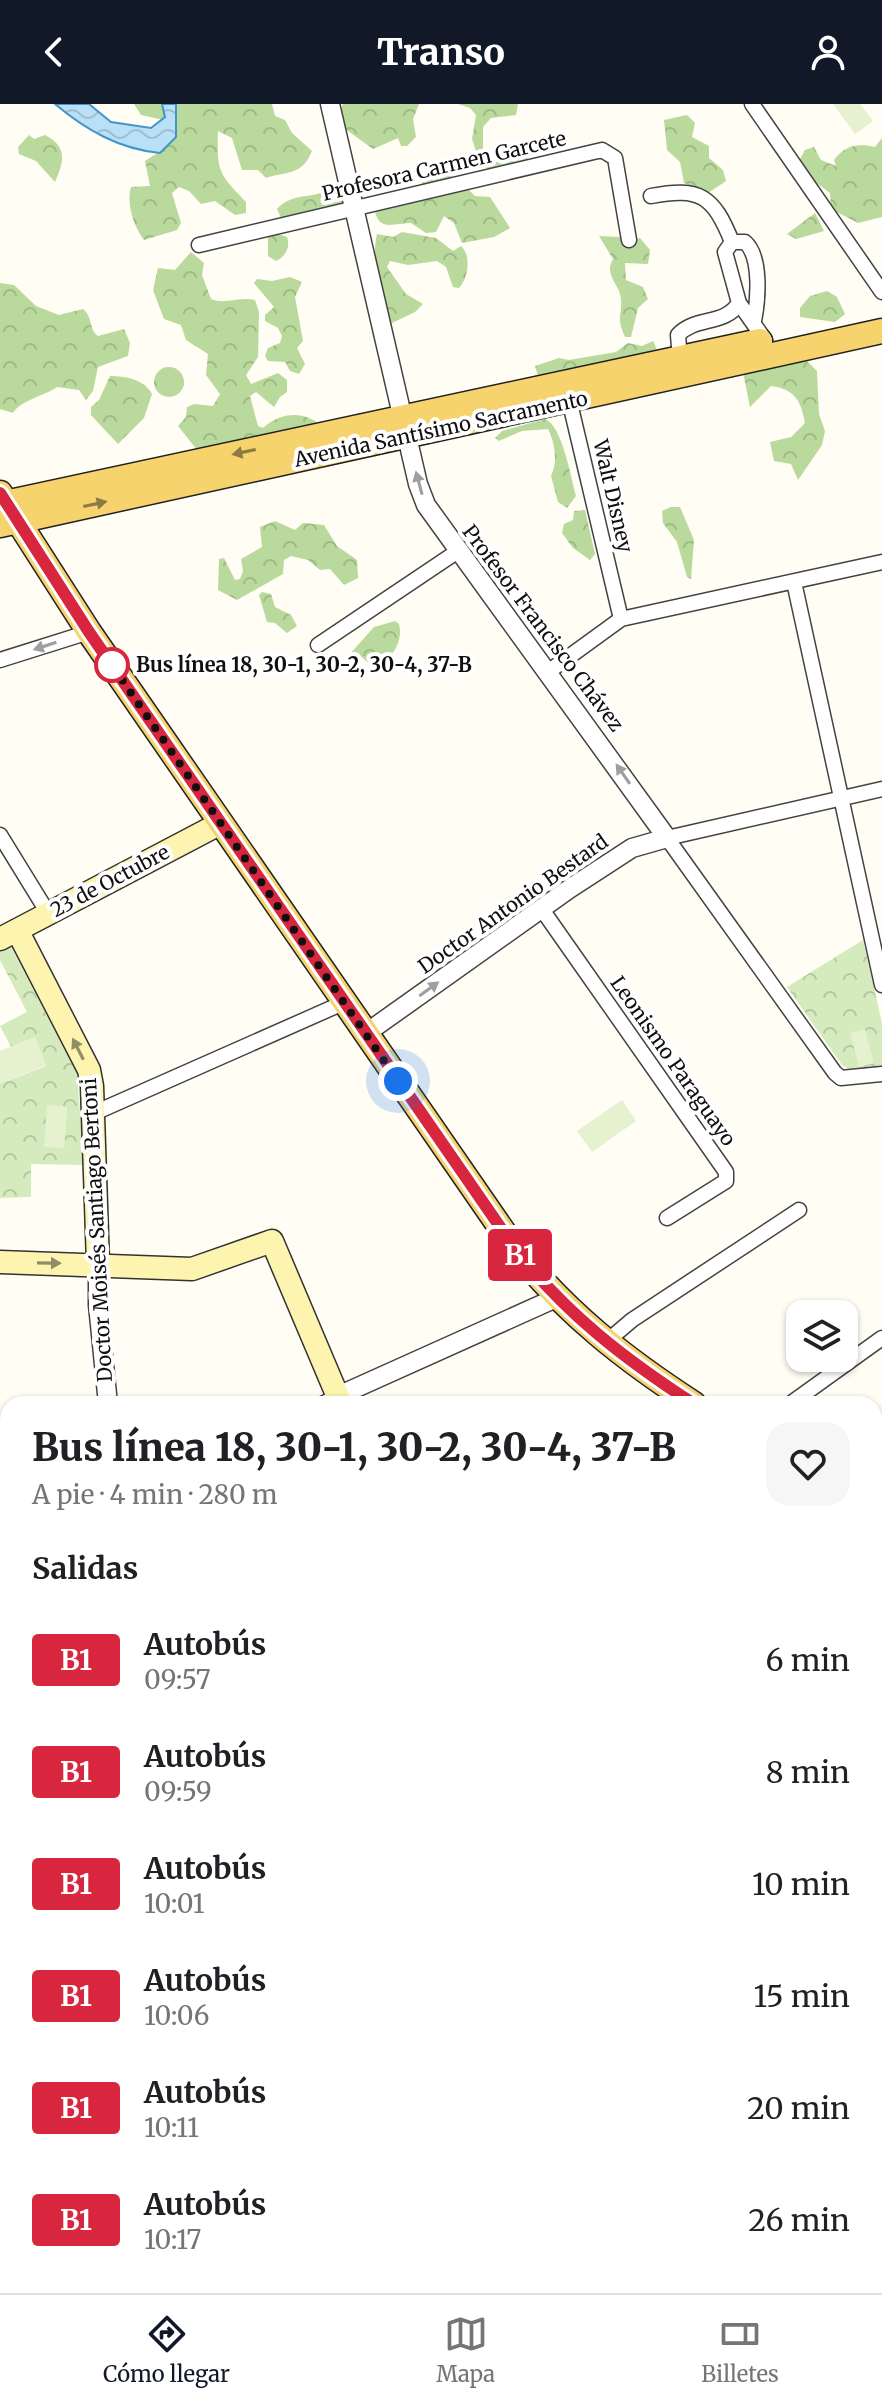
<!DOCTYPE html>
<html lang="es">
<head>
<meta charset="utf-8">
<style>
	:root { --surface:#fff; --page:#f6f6f6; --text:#202124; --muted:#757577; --line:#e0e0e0; --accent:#111827 }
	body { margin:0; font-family:Merriweather,serif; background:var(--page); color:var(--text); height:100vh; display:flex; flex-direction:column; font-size:30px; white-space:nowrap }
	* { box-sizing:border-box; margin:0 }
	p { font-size:26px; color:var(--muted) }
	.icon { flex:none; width:44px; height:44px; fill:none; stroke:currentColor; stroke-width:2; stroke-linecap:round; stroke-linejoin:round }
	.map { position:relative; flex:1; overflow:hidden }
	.drawer { position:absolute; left:0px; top:1292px; width:882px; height:898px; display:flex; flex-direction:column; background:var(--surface); border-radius:24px 24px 0 0; box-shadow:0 2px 6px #0004 }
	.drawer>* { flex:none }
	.badge { padding:0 16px; border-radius:6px; font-size:28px; line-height:52px }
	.buttons { position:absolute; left:786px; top:1196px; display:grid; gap:16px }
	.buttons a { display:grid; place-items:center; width:72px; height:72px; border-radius:16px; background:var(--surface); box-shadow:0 2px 6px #0004; font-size:40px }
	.you { position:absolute; width:40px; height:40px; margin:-20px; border:6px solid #fff; border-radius:50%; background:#1a73e8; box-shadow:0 0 0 12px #1a73e833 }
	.map>.badge { position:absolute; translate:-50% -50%; box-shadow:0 0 0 4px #fff }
	h2 { padding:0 32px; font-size:30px; line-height:72px }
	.round { display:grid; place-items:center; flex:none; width:84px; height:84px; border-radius:24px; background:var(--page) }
	.headline { display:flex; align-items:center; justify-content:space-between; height:136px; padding:0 32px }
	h1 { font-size:38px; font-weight:800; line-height:60px }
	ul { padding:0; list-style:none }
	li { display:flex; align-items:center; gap:24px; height:112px; padding:0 32px }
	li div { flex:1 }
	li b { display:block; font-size:30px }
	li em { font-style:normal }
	li .badge { min-width:88px; font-weight:700; text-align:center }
	header { display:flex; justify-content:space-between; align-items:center; height:104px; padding:0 32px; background:var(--accent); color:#fff; font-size:36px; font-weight:800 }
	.dock { display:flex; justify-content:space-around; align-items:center; height:112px; border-top:2px solid var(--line); background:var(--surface); font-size:22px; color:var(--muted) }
	.dock a { display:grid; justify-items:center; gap:4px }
	.dock .active { color:var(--accent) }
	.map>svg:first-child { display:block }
	.forest { fill:url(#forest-crowns) }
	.park { fill:url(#park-crowns); fill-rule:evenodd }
	.pitch { fill:#e6f1cf }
	.water { fill:url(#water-waves); stroke:#4196cc; stroke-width:2 }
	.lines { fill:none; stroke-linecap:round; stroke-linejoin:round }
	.minor-casing { stroke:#434343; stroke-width:17 }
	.tertiary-casing { stroke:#434343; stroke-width:21 }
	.secondary-casing { stroke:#323232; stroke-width:25 }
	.primary-casing { stroke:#212121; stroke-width:27 }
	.minor { stroke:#fff; stroke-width:14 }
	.tertiary { stroke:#fff; stroke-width:18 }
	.secondary { stroke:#fdf4b0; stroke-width:22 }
	.primary { stroke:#f6d36d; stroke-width:24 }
	.oneway { fill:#8e7b43 }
	.oneway2 { fill:#9f9f9f }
	.oneway3 { fill:#928d68 }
	.line-casing { stroke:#fff; stroke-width:18 }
	.line { stroke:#d7263d; stroke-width:12 }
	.walk { stroke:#101010; stroke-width:8; stroke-dasharray:0 14.4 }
	.stop-dot { fill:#fff; stroke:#d7263d; stroke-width:4 }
	.labels { text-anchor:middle; stroke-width:8; stroke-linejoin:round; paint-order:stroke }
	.street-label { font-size:20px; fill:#101010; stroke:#fff }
	.stop-label { font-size:20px; font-weight:bold; fill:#101010; stroke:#fff; text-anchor:start }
</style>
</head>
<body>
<header><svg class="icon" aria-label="back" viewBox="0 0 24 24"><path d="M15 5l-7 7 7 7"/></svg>Transo<svg class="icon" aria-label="person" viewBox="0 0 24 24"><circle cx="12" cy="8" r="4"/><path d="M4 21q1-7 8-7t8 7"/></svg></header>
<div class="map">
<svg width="882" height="2189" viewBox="0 0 882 2189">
	<defs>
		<pattern id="forest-crowns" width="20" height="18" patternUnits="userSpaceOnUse" patternTransform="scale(2)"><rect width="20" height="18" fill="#b9da9c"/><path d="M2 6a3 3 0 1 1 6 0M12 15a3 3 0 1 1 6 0" fill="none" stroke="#9eba85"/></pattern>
		<pattern id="park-crowns" width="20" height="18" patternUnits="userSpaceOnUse" patternTransform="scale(2)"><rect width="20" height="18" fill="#d5eabd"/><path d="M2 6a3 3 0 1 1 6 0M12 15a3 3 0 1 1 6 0" fill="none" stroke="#b6c8a1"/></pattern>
		<pattern id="water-waves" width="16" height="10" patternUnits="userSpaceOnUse" patternTransform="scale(2)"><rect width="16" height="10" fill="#b9e0f6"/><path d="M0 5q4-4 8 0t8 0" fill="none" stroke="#9ebfd2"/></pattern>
	</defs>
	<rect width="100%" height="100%" fill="#fffdf4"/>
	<!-- forest -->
	<path class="forest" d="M134,0H272L275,12L285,16L292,29L312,47C302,72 287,67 266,74L258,66H242L232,34L218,27C217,68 218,69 246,98V109L235,111L215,97L201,100L189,87L179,83L172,89L181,119L177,126L144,136C134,123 126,100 131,83L150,82L145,57L159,48L164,16L141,11Z
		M343,0H419L413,15L416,33L407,42H401L398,34L373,45L344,24L340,7Z
		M458,0H518L516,11L491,14L483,23V48L487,56L495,58L510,48L528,44V56L492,66L481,62L472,35L476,11L470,4Z
		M687,11L695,19L692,33L709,42V54L723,66L726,77L708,89L684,79L680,58L667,46L664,16Z
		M29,31L34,35L45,31C69,43 63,59 55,78L36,57L19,50L18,43Z
		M882,34V113L858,119L831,105L830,89L806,71L800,55L805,46L814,43L821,56L836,62L834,56C845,41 858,39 875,43Z
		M442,70L457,74L475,92L490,93L510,124L494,133L462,139L454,119L444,112L436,128L426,129L411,119C394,119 379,128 375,107L415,92L423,77Z
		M334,81L342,83L345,106L284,121L277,105C294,86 315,98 334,81Z
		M815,109L824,127L796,135L787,130Z
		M402,128L436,134L453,147L461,142C472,152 468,175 459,184L453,183L446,163L437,157L408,161L390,157L387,163L406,190L423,200L415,208L390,220C382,192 370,159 377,130L393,133Z
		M278,130L287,133C291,143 285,153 276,157L268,152V133Z
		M599,132L620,133L624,138L640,134L650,146L648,160L625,159L626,176L643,183L648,195L638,204L631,233H625C616,212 622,215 621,196C621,181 603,172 613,155Z
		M191,148L204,159L202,171L211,195C225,201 241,192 255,196L259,208L258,253L246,271L251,280L278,269L287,276V288L280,293L274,303L256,288L250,292L258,322L263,324C279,309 302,306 319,320L202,352L178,322L186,313L187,303L194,300L213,302L220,290L206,271L208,250L186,236L181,221L164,215L153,186L158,164L175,166Z
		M290,173L302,178L295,193L303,237L297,244L305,260L299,270L290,267L285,258L268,257L265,252L268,244L280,239L282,232L278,224L265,217V211L274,203L254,179L257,175L272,177Z
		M0,179L14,181L36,202L59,211L83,205C93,213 89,226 98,232L124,225L130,239L128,252L98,263L93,287L86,296L79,286L57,283C44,292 21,296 13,309L0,305Z
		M827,187L837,193L845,210L835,218L800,213V204L810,192Z
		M653,237L659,250L540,279L535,262L559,254L569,256L616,248L628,239L642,242Z
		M803,253L817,267L819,310L825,327L822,341L798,376L791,360L774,357L770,338L791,333L805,319C801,297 795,285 771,282L750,303L743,268Z
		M154 278a15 15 0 1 1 30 0a15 15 0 1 1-30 0Z
		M110,272C125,272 144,275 152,290L144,314L118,340L91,311V303L99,296Z
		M545,315C562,321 571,374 576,392L567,404L558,398L551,372C558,358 555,339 548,325L522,327L499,337L495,334L502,327Z
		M671,403H680L694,436L691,475L687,473L677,438L663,419L662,407Z
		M585,406L595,450L590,456L573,444L562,429L564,420L573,416L574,407Z
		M275,417L295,426L303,419L324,421L337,442L357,456L358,474L344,481L330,465L320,466L308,456L291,452L284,456L283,470L237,496L218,486L219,455L224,454L235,476L240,475L243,467L241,455L262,443L260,423Z
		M262,488L271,490L275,503L291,511L297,522L287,529L275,519L267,518L259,491Z
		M395,517L399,520C404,538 390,561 370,560L359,551H349L374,523Z
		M882,1744V1822L874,1817V1749Z
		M392,2182H451L453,2189H380Z"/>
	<!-- park -->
	<path class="park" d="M863,836L882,919V967L854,968L842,961L787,883Z
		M10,841L77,970L84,1061L31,1060V1093L0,1094V980L46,962L35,933L11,943L0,922L27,908L0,856V846ZM47,1002L67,1003L64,1044Z"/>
	<!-- pitch -->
	<path class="pitch" d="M833,0H860L873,17L855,30Z
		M865,925L874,959L859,963L850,929Z
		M35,933L46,961L0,980V947Z
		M622,996L636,1017L592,1048L577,1027Z
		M47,1001L67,1003L64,1044L44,1043Z"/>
	<!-- water -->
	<path class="water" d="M55,0H89L111,18L151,24L165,13L162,0H176V33L160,49C119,45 86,26 55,0Z"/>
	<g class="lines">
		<defs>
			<path id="minor" d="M752,0L882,188
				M651,92C700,83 713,91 732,138
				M199,141L602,46L615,54L629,136
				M754,217C758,197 762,153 745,138H732L725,148L739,199L765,236
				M680,255L678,231C695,212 725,222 739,199
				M568,291L621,515
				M794,478L882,881
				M318,541L458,447
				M0,556L89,528
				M548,568L621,515L882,458
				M882,685L667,734L835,969L841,974L882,970
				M0,731L48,809
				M541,804L726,1068V1077L667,1114
				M92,1010L343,899
				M605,1239L632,1216L799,1106
				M322,1300L338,1292
				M790,1300L882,1234
				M0,1351H8
				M0,1543H8
				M0,1922L8,1923
				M874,2109L882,2105
				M0,2117H8
				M330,2182V2189
				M675,2189L693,2182"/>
			<path id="tertiary" d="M330,0L418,380L426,401L667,734L632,744L569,785L365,930
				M98,1160V1201L108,1300
				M338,1292L556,1194
				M874,1604L882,1601
				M0,1734H8
				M137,2182L138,2189"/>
			<path id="secondary" d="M17,826L89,966L92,982L98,1160
				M0,835L221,719
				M0,1158L192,1165L272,1137L341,1300
				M706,2182L709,2189"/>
			<path id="primary" d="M0,389L89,528L516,1146C567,1210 626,1256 694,1300
				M0,400L760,237
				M0,421L882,227
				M874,1448L882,1459"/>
		</defs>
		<!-- minor casing -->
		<use href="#minor" class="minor-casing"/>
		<!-- tertiary casing -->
		<use href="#tertiary" class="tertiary-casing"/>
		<!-- secondary casing -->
		<use href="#secondary" class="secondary-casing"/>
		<!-- primary casing -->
		<use href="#primary" class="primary-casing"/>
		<!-- minor -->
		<use href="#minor" class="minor"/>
		<!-- tertiary -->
		<use href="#tertiary" class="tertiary"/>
		<!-- secondary -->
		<use href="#secondary" class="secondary"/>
		<!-- primary -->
		<use href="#primary" class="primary"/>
	</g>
	<!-- one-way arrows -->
	<defs><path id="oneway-solid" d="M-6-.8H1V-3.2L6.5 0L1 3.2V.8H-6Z" transform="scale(2)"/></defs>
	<g class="oneway">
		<use href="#oneway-solid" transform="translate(244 348) rotate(168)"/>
		<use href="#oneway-solid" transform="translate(95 400) rotate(-12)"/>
	</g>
	<g class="oneway2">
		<use href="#oneway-solid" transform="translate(419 379) rotate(-105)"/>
		<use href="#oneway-solid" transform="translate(45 542) rotate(162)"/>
		<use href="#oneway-solid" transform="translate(623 670) rotate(-125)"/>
		<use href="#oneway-solid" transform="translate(429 885) rotate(-36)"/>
	</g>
	<g class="oneway3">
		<use href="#oneway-solid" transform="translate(78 945) rotate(-117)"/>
		<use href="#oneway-solid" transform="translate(49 1159) rotate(1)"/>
	</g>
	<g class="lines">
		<defs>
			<path id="line" d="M0,389L89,528L516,1146C566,1210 626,1256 694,1300"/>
		</defs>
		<!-- line casing -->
		<use href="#line" class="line-casing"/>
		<!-- line -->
		<use href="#line" class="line"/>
		<!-- walk -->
		<path class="walk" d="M112,561L105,551L398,977"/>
	</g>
	<!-- markers -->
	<circle class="stop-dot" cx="112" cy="561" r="16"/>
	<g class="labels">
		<!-- street labels -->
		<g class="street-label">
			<text transform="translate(444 62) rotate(-13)" y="7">Profesora Carmen Garcete</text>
			<text transform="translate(441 325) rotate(-12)" y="7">Avenida Santísimo Sacramento</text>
			<text transform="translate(613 392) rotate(77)" y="7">Walt Disney</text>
			<text transform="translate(543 524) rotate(53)" y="7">Profesor Francisco Chávez</text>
			<text transform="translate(110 777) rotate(-28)" y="7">23 de Octubre</text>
			<text transform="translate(513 800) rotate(-35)" y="7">Doctor Antonio Bestard</text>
			<text transform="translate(673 957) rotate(55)" y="7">Leonismo Paraguayo</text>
			<text transform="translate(97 1126) rotate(-93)" y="7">Doctor Moisés Santiago Bertoni</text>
		</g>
		<!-- stop labels -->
		<g class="stop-label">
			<text x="136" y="568">Bus línea 18, 30-1, 30-2, 30-4, 37-B</text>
		</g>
	</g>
</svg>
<div class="buttons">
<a><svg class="icon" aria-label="layers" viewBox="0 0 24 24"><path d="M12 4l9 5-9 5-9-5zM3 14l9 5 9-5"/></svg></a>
</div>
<div class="you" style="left:398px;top:977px"></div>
<b class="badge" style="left:520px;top:1151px;background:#d7263d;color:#fff">B1</b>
<section class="drawer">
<div class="headline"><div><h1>Bus línea 18, 30-1, 30-2, 30-4, 37-B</h1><p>A pie · 4 min · 280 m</p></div><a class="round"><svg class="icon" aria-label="heart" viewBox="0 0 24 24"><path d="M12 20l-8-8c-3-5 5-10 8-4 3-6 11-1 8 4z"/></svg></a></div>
<h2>Salidas</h2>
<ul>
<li><span class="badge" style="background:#d7263d;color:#fff">B1</span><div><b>Autobús</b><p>09:57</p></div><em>6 min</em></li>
<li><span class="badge" style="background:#d7263d;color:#fff">B1</span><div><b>Autobús</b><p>09:59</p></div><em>8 min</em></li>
<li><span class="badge" style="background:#d7263d;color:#fff">B1</span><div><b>Autobús</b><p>10:01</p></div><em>10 min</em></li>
<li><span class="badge" style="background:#d7263d;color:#fff">B1</span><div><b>Autobús</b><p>10:06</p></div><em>15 min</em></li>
<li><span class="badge" style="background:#d7263d;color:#fff">B1</span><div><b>Autobús</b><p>10:11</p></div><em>20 min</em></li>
<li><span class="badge" style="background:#d7263d;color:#fff">B1</span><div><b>Autobús</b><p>10:17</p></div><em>26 min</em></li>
</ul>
</section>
</div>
<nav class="dock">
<a class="active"><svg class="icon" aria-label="directions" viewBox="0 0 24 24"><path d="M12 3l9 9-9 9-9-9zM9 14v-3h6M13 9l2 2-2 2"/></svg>Cómo llegar</a>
<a><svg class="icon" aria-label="map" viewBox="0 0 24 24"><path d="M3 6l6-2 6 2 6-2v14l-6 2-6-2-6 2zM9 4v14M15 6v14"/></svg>Mapa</a>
<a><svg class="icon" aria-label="tickets" viewBox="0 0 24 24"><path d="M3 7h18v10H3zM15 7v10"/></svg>Billetes</a>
</nav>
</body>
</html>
